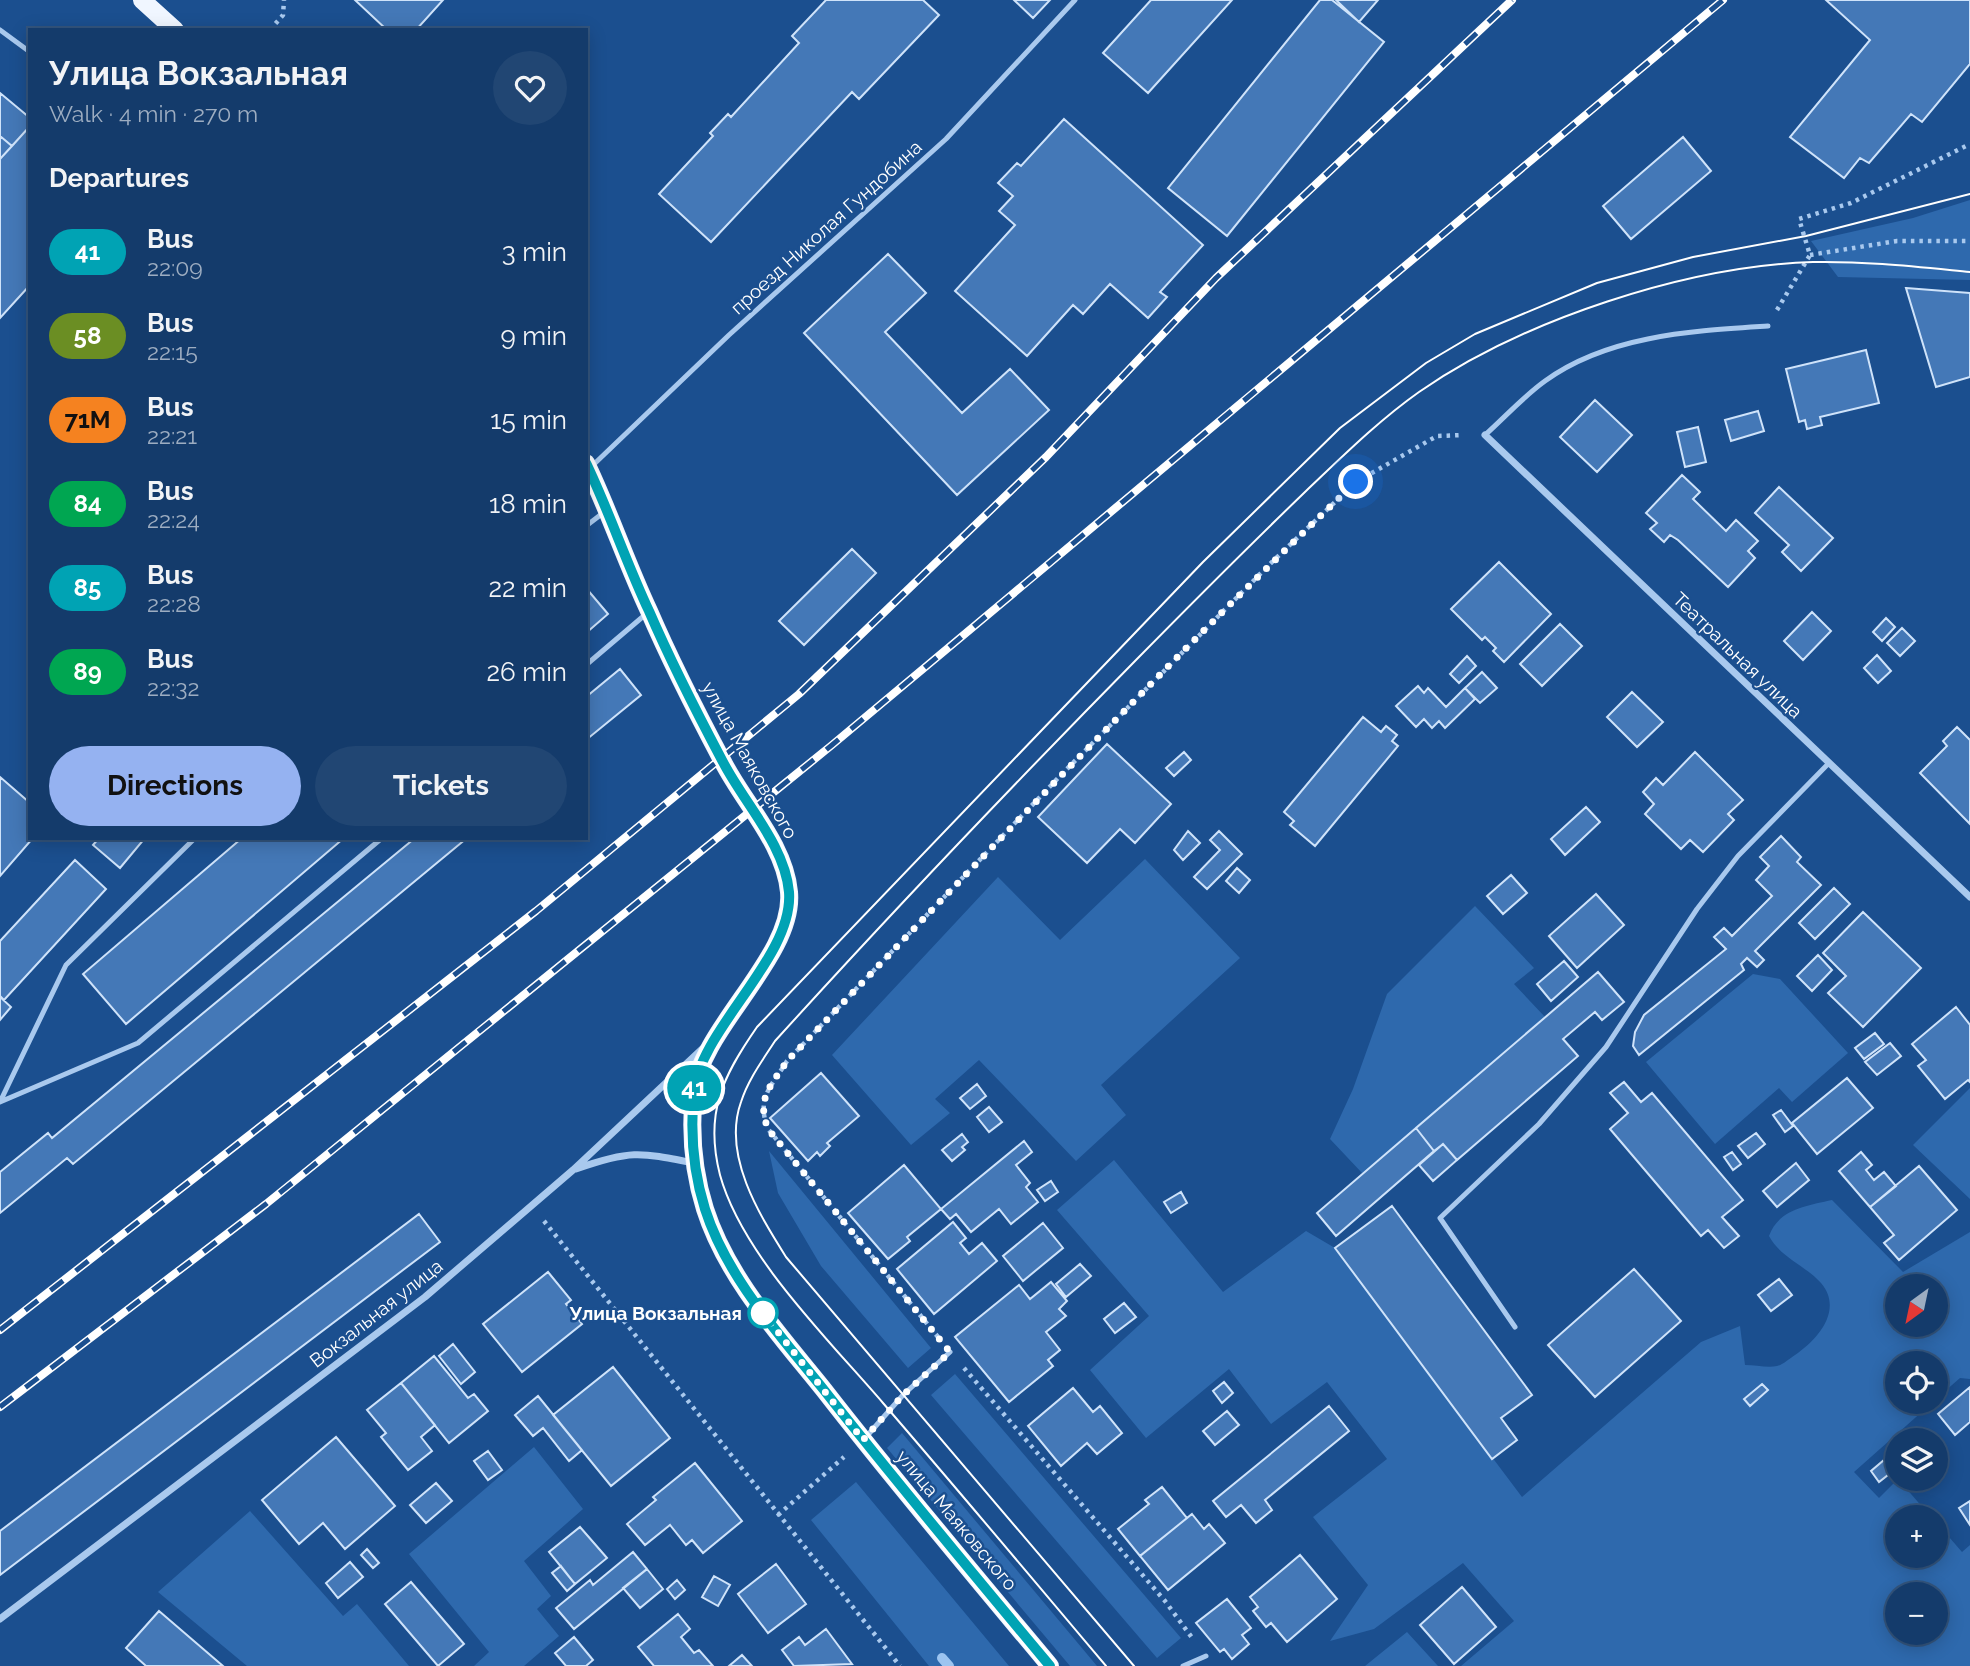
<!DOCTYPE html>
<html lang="en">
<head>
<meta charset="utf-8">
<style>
	:root { --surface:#143b6b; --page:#214673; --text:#f1f3f6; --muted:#9dadc1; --line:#33557e; --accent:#95b2f1 }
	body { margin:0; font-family:Raleway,sans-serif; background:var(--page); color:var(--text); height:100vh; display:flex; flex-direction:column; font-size:26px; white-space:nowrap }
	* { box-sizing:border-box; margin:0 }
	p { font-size:23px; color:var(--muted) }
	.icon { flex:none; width:38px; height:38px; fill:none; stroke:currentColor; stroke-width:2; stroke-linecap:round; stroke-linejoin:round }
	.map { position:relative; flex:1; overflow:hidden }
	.sheet { position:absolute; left:28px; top:28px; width:560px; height:812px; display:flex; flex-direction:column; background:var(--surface); border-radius:0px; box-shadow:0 4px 18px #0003,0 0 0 2px var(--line) }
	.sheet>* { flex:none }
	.badge { padding:0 14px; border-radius:23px; font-size:24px; line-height:46px }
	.needle { width:46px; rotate:213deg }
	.tools { position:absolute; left:1885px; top:1274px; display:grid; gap:14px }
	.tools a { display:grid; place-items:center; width:63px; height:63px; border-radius:50%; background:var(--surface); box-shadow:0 4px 18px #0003,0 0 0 2px var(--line); font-size:35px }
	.you { position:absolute; width:35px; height:35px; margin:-18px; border:5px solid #fff; border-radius:50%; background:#1a73e8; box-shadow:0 0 0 10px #1a73e833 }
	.map>.badge { position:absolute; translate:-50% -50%; box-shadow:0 0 0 4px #fff }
	h2 { padding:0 21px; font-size:26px; line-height:63px }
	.round { display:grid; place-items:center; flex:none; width:74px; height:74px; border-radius:37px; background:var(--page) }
	.headline { display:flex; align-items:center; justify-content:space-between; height:119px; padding:0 21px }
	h1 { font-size:33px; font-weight:700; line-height:52px }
	.primary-button { display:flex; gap:14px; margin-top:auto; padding:14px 21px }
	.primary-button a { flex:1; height:80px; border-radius:42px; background:var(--accent); color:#111; font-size:28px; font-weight:700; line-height:80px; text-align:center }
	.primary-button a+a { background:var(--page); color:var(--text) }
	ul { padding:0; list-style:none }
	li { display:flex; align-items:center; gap:21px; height:84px; padding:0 21px }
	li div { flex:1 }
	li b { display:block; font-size:26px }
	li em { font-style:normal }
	li .badge { min-width:77px; font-weight:700; text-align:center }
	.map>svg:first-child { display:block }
	.green { fill:#2e69ad; fill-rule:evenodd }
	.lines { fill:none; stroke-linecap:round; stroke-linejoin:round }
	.stream { stroke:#9cc4f0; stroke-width:10 }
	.building { fill:#4478b7; stroke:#cfe3fa; stroke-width:2 }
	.path { stroke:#a9c9ee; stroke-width:4.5; stroke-dasharray:3.5 5; stroke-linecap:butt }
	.service { stroke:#a9c9ee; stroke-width:5 }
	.minor { stroke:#a9c9ee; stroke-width:7 }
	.primary { stroke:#f0f6ff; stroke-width:18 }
	.tram { stroke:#fff; stroke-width:2 }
	.rail-casing { stroke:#fff; stroke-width:8 }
	.rail { stroke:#1b4f8f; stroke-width:5; stroke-dasharray:16; stroke-linecap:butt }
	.line-casing { stroke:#fff; stroke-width:16 }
	.line { stroke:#00a3b4; stroke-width:10 }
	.walk { stroke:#fff; stroke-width:7; stroke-dasharray:0 12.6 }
	.stop-dot { fill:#fff; stroke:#00a3b4; stroke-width:3.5 }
	.labels { text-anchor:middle; stroke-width:5; stroke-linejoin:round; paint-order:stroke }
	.street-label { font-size:19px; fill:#fff; stroke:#1b4f8f }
	.stop-label { font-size:19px; font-weight:bold; fill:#fff; stroke:#1b4f8f; text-anchor:end }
</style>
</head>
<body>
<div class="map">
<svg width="1970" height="1666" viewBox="0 0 1970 1666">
	<rect width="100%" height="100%" fill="#1b4f8f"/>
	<!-- green -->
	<path class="green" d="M1970,200V280L1838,277L1811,241L1913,218Z
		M1145,859L1240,958L1101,1085L1126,1115L1076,1161L979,1060L935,1099L950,1113L911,1145L832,1055L998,877L1060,940Z
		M1475,906L1534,968L1514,984L1545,1017L1363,1174L1330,1139L1353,1089L1387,994Z
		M1753,974L1780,979L1848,1053L1792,1102L1779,1088L1715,1144L1646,1062Z
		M1970,1088V1199L1913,1145Z
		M769,1151L931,1348L908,1368L821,1266L778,1193Z
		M1114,1160L1223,1292L1306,1231L1335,1248L1522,1497L1701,1342L1740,1326L1745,1365C1755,1365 1768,1368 1777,1366C1783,1365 1790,1358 1795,1355C1817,1340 1844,1310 1821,1283C1805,1265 1781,1258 1769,1236C1779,1209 1806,1206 1832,1200L1903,1272L1970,1232V1379L1960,1378L1936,1399V1363H1897V1402H1933L1854,1472L1879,1498L1898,1479L1931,1517H1897V1556H1936V1522L1962,1552L1970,1545V1666H1461L1514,1621L1463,1563L1374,1629L1330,1641L1368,1585L1313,1517L1387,1459L1327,1382L1271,1424L1229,1369L1146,1438L1090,1370L1149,1316L1057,1210ZM1897,1286H1936V1325H1897ZM1897,1594H1936V1633H1897Z
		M955,1374L1181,1638L1157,1658L931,1395Z
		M902,1433L1097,1666H1070L887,1448Z
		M534,1447L583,1509L524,1561L551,1596L537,1609L559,1636L524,1666H474L489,1652L409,1554Z
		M856,1482L1009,1666H929L811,1520Z
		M250,1511L343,1616L357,1604L409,1666H247L158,1592Z
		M1407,1632L1438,1666H1365Z"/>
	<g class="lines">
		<!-- stream -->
		<path class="stream" d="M942,1658L949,1666"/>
	</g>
	<!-- building -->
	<path class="building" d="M355,0H443L416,30H387Z
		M826,0H923L939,15L859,99L852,92L711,242L659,194L713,136L710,133L728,114L731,117L799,43L792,36Z
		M1014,0H1050L1033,18Z
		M1151,0H1232L1148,93L1103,53Z
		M1320,0H1332L1384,42L1227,236L1168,188Z
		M1336,0H1378L1359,22Z
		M1826,0H1970V64L1922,122L1911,114L1869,163L1860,158L1844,178L1790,137L1870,40Z
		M0,93L30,118V126L12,146L0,136Z
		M1064,119L1203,245L1160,292L1167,297L1148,318L1110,284L1083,314L1073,305L1027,356L955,291L1015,225L999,211L1013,196L998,183L1017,163L1021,166Z
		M30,126V285L0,318V159Z
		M0,136L12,146L0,159Z
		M1683,137L1711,171L1631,239L1603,206Z
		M888,254L926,293L885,332L962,413L1010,369L1049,410L957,495L804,333Z
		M1906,288L1970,293V377L1936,387Z
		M1866,350L1879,403L1820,417L1822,425L1807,429L1805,420L1799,422L1786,369Z
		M1595,400L1632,435L1597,472L1560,437Z
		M1758,411L1764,431L1731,441L1725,420Z
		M1698,427L1706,462L1685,467L1677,432Z
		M1682,475L1700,492L1693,499L1726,531L1736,520L1758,541L1748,551L1755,558L1728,587L1678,540L1670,535L1664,542L1650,529L1657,523L1646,513Z
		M1779,487L1833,538L1801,571L1782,552L1789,545L1755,513Z
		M852,549L876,573L804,645L779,621Z
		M1499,562L1551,614L1504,662L1493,651L1496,648L1485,637L1482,640L1451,609Z
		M586,588L608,614L586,633Z
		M1812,612L1831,631L1803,660L1784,641Z
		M1886,618L1895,627L1882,641L1873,632Z
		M1560,624L1582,646L1542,686L1520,664Z
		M1902,628L1915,641L1900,656L1887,643Z
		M1877,655L1891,671L1878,683L1864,668Z
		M1467,656L1476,666L1459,683L1450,674Z
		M620,669L641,695L586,740V697Z
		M1482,672L1497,688L1480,703L1465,688Z
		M1418,686L1424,693L1428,688L1446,707L1465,688L1475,699L1445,728L1439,721L1432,728L1424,719L1416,727L1396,706Z
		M1632,692L1663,722L1637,747L1607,717Z
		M1363,717L1381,732L1386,726L1397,735L1392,741L1398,746L1315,846L1290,825L1294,821L1284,812Z
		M1957,727L1970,740V824L1920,773L1947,746L1943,741Z
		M1107,744L1171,804L1135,843L1120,829L1087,863L1038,817Z
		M1184,752L1191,760L1174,776L1166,768Z
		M1695,752L1743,800L1728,814L1734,820L1703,852L1690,840L1681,849L1645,814L1654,804L1643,792L1656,778L1663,785Z
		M0,777L30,803V838H33L0,876Z
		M1586,807L1600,822L1565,855L1551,839Z
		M1188,831L1200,843L1183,860L1174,850Z
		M1219,831L1242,854L1207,889L1194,877L1220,850L1210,840Z
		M1781,836L1801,857L1797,862L1821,885L1755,951L1764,960L1757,967L1747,958L1741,964L1744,970L1639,1055L1633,1046L1635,1032L1644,1015L1726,949L1714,937L1724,928L1732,936L1772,896L1756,880L1769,866L1760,857Z
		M99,838H145L120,868L93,845Z
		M242,838H344L126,1024L83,974Z
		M415,838H467L73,1164L67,1158L0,1213V1172L48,1133L52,1138Z
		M75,860L106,889L4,1000L0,996V941Z
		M1237,868L1250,880L1239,893L1226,881Z
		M1511,875L1527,893L1503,914L1487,896Z
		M1834,888L1850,904L1815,939L1799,923Z
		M1596,894L1624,925L1577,968L1549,936Z
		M1863,912L1921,968L1863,1027L1828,993L1846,976L1823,953Z
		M1818,955L1832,970L1812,991L1797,976Z
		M1564,961L1578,977L1551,1001L1537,984Z
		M1598,972L1624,1002L1602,1020L1595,1012L1563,1039L1578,1056L1457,1160L1443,1144L1434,1151L1416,1128Z
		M0,997L11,1007L0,1020Z
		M1956,1007L1970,1025V1082L1968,1080L1945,1099L1918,1066L1926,1060L1912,1044Z
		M1875,1033L1884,1044L1864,1059L1855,1048Z
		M1890,1043L1901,1056L1877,1075L1865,1062Z
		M821,1073L859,1116L827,1143L830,1146L820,1156L817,1152L808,1161L770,1118Z
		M1847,1078L1873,1108L1817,1154L1792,1123Z
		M1624,1082L1641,1102L1652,1093L1743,1200L1722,1217L1739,1236L1724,1248L1708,1230L1701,1236L1610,1129L1628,1113L1610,1093Z
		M977,1084L986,1096L970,1109L960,1098Z
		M989,1107L1002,1122L989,1132L977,1117Z
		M1781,1110L1793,1126L1785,1132L1773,1115Z
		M1416,1128L1434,1151L1336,1236L1317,1213Z
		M1756,1133L1765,1144L1748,1158L1738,1146Z
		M962,1134L968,1142L962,1147L965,1150L952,1161L942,1150Z
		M1024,1141L1032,1152L1016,1165L1030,1183L1026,1187L1038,1202L1011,1224L999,1209L971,1232L956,1214L950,1219L941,1209Z
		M1443,1144L1457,1160L1433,1181L1419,1165Z
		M1732,1152L1741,1164L1733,1170L1724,1157Z
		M1861,1152L1872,1165L1866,1170L1874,1180L1884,1172L1896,1186L1870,1207L1839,1171Z
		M1796,1163L1809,1180L1777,1207L1763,1191Z
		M904,1165L941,1209L907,1237L910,1241L888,1259L848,1213Z
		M1919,1166L1957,1210L1899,1260L1884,1243L1894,1235L1870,1207Z
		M1051,1181L1058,1192L1045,1201L1037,1190Z
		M1181,1192L1187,1203L1171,1213L1164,1202Z
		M1392,1206L1532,1395L1501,1418L1517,1440L1492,1459L1335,1248Z
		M419,1214L440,1242L0,1575V1531Z
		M953,1222L966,1238L960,1243L969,1254L982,1243L997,1261L934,1314L897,1269Z
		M1043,1223L1063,1248L1023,1281L1003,1256Z
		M1080,1264L1091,1276L1066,1297L1056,1284Z
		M1634,1269L1681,1321L1595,1397L1548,1345Z
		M548,1272L571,1300L566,1304L582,1324L522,1372L483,1324Z
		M1779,1279L1792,1295L1771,1311L1758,1295Z
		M1051,1282L1067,1301L1059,1309L1066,1316L1046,1332L1060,1350L1048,1360L1053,1366L1009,1402L955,1337L1019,1285L1030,1299Z
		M1124,1303L1136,1317L1115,1333L1104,1319Z
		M453,1344L475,1372L461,1384L439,1356Z
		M434,1356L468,1398L474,1394L488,1411L449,1443L401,1383Z
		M613,1367L670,1438L611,1486L553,1415Z
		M1224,1382L1233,1393L1222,1403L1213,1391Z
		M401,1383L435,1425L421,1437L432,1451L408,1470L381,1437L386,1433L367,1410Z
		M1762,1384L1768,1390L1750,1406L1744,1399Z
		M1970,1387V1422L1955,1435L1938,1414Z
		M1073,1388L1093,1412L1100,1406L1122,1433L1097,1454L1087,1443L1061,1466L1028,1426Z
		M538,1396L582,1450L569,1461L543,1428L533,1436L515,1415Z
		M1329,1406L1349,1431L1265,1500L1272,1510L1256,1523L1241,1505L1226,1517L1213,1501Z
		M1227,1411L1239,1425L1215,1445L1203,1431Z
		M336,1437L395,1506L345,1549L323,1523L299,1544L262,1500Z
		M488,1451L502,1470L488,1480L474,1461Z
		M1884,1460L1893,1471L1879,1482L1871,1471Z
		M695,1463L742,1521L703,1553L692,1540L686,1545L670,1525L645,1545L627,1524L656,1500L653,1497Z
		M436,1483L452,1501L426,1523L410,1505Z
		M1162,1487L1187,1518L1140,1556L1118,1529L1149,1504L1145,1500Z
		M1970,1501V1525L1959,1508Z
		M1192,1514L1204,1529L1209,1524L1225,1543L1168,1590L1140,1556Z
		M580,1527L607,1558L575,1584L549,1552Z
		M367,1549L379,1563L373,1568L361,1555Z
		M633,1552L647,1569L574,1629L556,1608L590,1580L593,1585Z
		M1300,1555L1337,1599L1287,1642L1271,1623L1266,1627L1253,1611L1258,1607L1250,1597Z
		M350,1562L363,1577L338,1598L326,1583Z
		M776,1564L806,1604L768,1633L738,1594Z
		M561,1566L575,1584L567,1591L552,1573Z
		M647,1569L663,1589L640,1608L623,1588Z
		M714,1576L730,1585L718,1606L702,1597Z
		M677,1580L685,1590L675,1599L667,1589Z
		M411,1582L464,1644L438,1666L385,1604Z
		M1462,1587L1496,1627L1454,1664L1420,1625Z
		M1227,1599L1251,1628L1242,1635L1249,1644L1232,1659L1224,1649L1220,1652L1196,1623Z
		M159,1611L223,1666H146L126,1648Z
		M678,1614L690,1629L681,1637L694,1653L699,1650L713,1666H654L638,1647Z
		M826,1629L852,1664L794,1666L782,1650L799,1637L805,1645Z
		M574,1637L593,1660L586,1666H566L555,1653Z
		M742,1655L752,1666H729Z"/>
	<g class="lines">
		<!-- path -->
		<path class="path" d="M270,30L283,15L284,0
			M1810,255L1897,241H1970
			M1777,310L1810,255L1799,219L1851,203L1970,144
			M544,1221L900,1666
			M938,1337L768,1129C756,1098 771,1087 787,1061L1060,776L1273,561L1356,482L1437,436L1463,435
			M964,1368L1165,1601L1193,1639
			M778,1515L844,1457"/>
		<!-- service -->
		<path class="service" d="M0,30L30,52
			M1485,435C1505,417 1524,396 1545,381C1608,335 1693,331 1768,326
			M591,467L729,335L946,139L1075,0
			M586,526L603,513
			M586,665L646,614
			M0,1102L138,1043L382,838
			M0,1102L66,965L195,838
			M1515,1327L1440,1218L1539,1124L1606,1047L1697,909L1738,856L1828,764
			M866,1437L903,1395L950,1352
			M1183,1666L1206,1656"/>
		<!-- minor -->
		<path class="minor" d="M1485,435L1970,897
			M576,1169C630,1150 639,1152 693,1163
			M0,1619L425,1297L573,1170L702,1049"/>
		<!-- primary -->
		<path class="primary" d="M142,0L175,30
			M586,463C609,511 626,562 649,611C671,662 697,713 723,762C744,803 785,845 789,892C795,956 700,1029 694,1092C690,1131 693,1171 705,1209C727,1278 780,1335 824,1390C897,1484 974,1575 1050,1666"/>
		<!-- tram -->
		<path class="tram" d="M1106,1666C1032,1578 958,1490 883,1403C829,1340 742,1255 720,1175C704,1113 723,1076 757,1027L1203,562L1340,428L1426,363L1475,334L1597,283L1693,257L1806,236L1970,194
			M1134,1666L786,1257C759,1214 722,1155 741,1102C748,1080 762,1061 775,1041C892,912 1013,785 1136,660C1192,603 1248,547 1306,491C1342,457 1378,421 1419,392C1523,320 1686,266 1813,262C1865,261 1918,267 1970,272"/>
		<defs>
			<path id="rail" d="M0,1330L536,911L799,694L1046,457L1216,278L1512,0
				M0,1407L266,1204L832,745L1723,0"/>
		</defs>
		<!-- rail casing -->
		<use href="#rail" class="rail-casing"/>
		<!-- rail -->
		<use href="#rail" class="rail"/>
	</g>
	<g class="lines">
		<defs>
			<path id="line" d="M586,463C609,511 626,562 649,611C671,662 697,713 723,762C744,803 785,845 789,892C794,957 700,1029 694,1092C690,1132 693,1171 705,1209C727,1278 780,1335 824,1390C897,1483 974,1575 1050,1666"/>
		</defs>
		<!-- line casing -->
		<use href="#line" class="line-casing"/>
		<!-- line -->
		<use href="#line" class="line"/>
		<!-- walk -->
		<path class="walk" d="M763,1313L863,1440L903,1395L950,1352L768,1129C756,1098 771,1086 787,1061C975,866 1160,668 1356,482"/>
	</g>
	<!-- markers -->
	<circle class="stop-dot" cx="763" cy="1313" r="14"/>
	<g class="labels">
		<!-- street labels -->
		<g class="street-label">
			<text transform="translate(826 227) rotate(-42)" y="7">проезд Николая Гундобина</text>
			<text transform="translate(1738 655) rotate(44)" y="7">Театральная улица</text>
			<text transform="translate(750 760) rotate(61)" y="7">улица Маяковского</text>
			<text transform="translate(376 1313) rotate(-38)" y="7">Вокзальная улица</text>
			<text transform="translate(957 1520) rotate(50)" y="7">улица Маяковского</text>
		</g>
		<!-- stop labels -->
		<g class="stop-label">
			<text x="742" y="1320">Улица Вокзальная</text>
		</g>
	</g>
</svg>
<div class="tools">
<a><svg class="needle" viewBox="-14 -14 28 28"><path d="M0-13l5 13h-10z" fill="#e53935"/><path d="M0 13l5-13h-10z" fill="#9dadc1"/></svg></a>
<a><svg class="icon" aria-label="locate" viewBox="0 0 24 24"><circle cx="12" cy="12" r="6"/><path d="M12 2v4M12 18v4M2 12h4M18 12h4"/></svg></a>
<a><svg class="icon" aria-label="layers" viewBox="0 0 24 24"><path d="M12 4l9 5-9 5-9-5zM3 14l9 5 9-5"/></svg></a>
<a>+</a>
<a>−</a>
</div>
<div class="you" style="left:1356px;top:482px"></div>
<b class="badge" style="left:694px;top:1088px;background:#00a3b4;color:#fff">41</b>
<section class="sheet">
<div class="headline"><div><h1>Улица Вокзальная</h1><p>Walk · 4 min · 270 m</p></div><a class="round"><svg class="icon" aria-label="heart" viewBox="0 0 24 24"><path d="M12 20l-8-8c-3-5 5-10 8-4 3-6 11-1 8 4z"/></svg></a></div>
<h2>Departures</h2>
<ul>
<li><span class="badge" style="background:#00a3b4;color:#fff">41</span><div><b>Bus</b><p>22:09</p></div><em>3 min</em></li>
<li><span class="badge" style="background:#6b8e23;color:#fff">58</span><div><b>Bus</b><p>22:15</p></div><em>9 min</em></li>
<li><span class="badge" style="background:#f58220;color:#111">71М</span><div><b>Bus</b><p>22:21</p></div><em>15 min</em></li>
<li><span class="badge" style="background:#00a651;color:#fff">84</span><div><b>Bus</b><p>22:24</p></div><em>18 min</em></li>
<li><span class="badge" style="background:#00a3b4;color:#fff">85</span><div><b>Bus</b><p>22:28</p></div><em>22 min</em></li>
<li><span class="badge" style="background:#00a651;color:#fff">89</span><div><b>Bus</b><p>22:32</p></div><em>26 min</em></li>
</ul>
<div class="primary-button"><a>Directions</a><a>Tickets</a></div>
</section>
</div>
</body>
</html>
